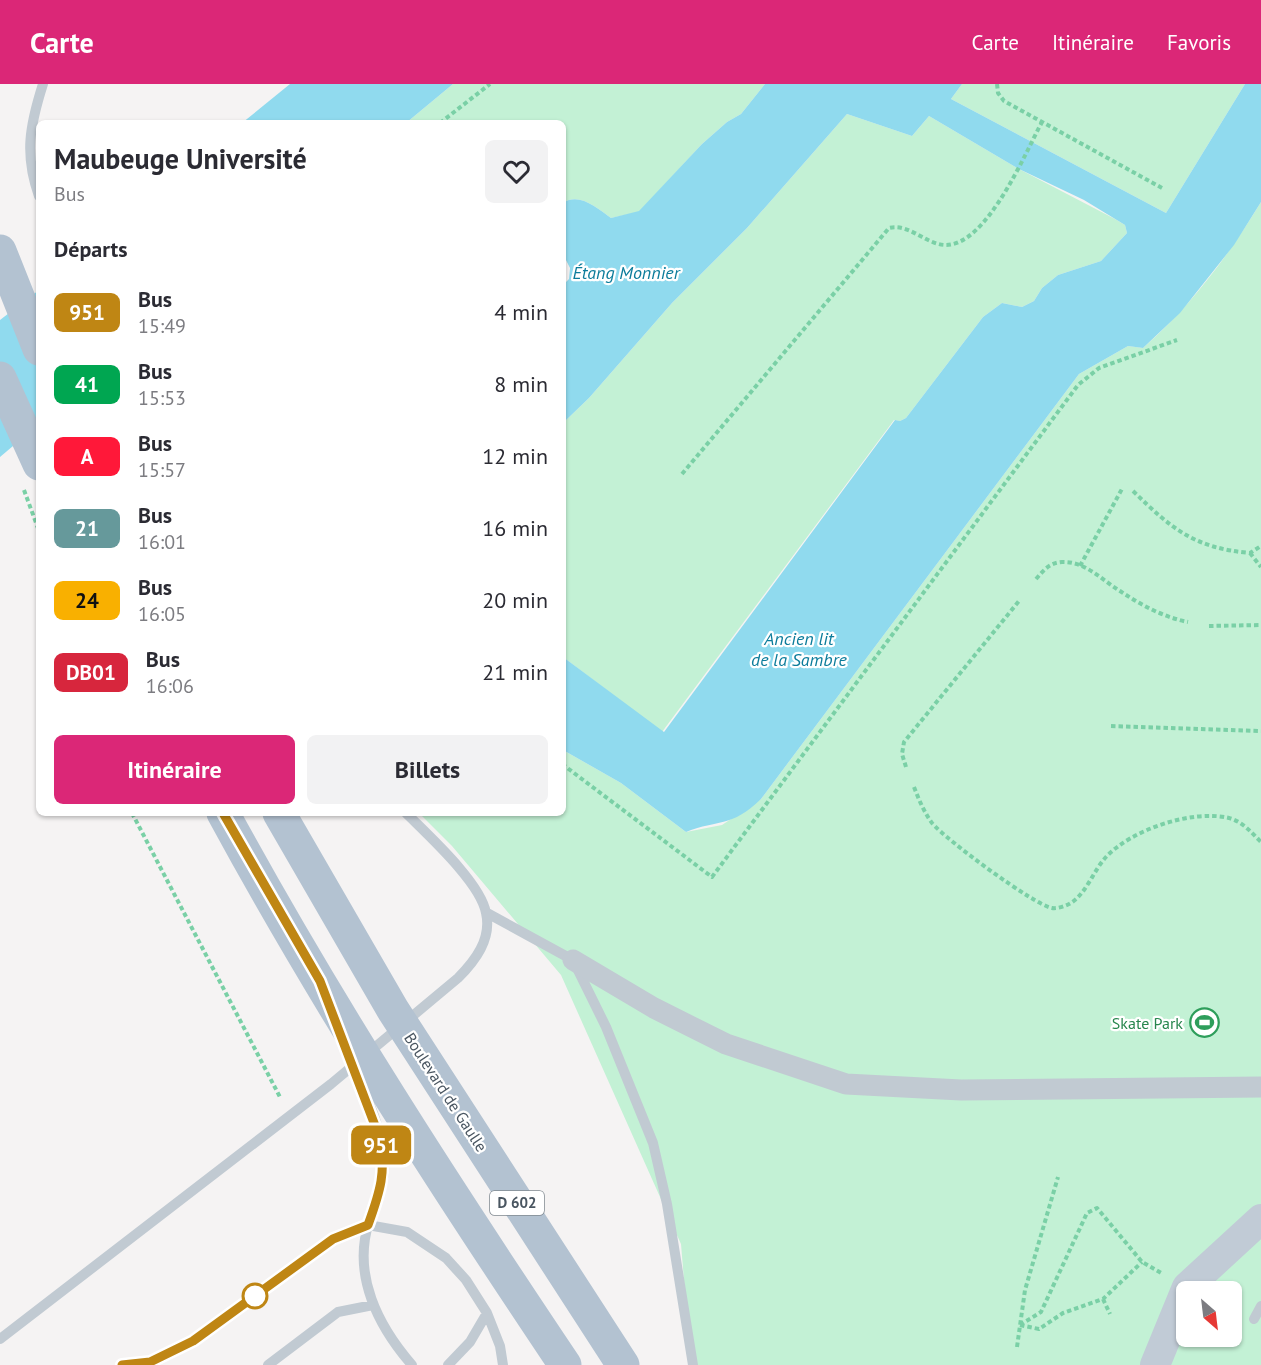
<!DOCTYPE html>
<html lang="fr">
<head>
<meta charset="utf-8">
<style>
	:root { --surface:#fff; --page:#f2f2f3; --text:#2b2b33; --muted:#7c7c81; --accent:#db2777 }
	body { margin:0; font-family:"PT Sans",sans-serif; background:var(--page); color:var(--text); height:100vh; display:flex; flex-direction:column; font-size:22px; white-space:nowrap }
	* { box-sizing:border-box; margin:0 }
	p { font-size:20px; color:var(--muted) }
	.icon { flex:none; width:33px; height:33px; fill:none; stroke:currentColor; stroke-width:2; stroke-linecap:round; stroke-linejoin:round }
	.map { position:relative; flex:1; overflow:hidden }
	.panel { position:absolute; left:36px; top:36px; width:530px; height:696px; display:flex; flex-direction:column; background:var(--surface); border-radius:9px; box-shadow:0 2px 4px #0004 }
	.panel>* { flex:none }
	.badge { padding:0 12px; border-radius:9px; font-size:21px; line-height:39px }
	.needle { width:39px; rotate:152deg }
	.tools { position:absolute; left:1176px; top:1197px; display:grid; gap:12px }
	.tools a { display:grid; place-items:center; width:66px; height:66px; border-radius:9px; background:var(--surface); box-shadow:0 2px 4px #0004; font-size:30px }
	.map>.badge { position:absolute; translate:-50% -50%; box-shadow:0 0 0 3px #fff }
	h2 { padding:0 18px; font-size:22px; line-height:54px }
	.round { display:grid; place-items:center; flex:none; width:63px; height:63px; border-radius:9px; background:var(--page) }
	.overview { display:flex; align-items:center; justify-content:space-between; height:102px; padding:0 18px }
	h1 { font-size:28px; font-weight:600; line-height:45px }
	.button { display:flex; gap:12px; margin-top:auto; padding:12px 18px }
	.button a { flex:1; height:69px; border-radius:9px; background:var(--accent); color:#fff; font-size:24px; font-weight:600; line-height:69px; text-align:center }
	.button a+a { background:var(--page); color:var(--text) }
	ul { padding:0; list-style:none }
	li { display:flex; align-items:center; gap:18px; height:72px; padding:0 18px }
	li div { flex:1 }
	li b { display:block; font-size:22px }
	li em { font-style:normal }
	li .badge { min-width:66px; font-weight:700; text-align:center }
	header { display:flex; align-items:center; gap:36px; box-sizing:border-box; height:84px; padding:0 30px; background:var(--accent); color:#fff }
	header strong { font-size:28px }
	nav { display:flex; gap:33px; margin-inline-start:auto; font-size:21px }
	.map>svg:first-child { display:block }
	.green { fill:#c3f1d5; fill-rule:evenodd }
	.water { fill:#90daee }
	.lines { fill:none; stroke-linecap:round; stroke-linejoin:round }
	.path { stroke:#7ad0a6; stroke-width:4; stroke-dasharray:4.5 3; stroke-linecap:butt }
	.lane { stroke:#c1cad2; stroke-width:10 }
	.street { stroke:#c1cad2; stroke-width:21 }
	.secondary { stroke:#c1cbd6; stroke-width:30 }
	.primary { stroke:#b3c2d1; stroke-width:33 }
	.line-casing { stroke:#fff; stroke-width:14 }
	.line { stroke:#bf8614; stroke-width:9 }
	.stop-dot { fill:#fff; stroke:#bf8614; stroke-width:3 }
	.labels { text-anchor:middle; stroke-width:4.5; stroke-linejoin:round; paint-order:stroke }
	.shield { fill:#fff; stroke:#808990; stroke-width:1.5 }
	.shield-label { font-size:15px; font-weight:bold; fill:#4a5661 }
	.leisure-label { font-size:16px; fill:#27864d; stroke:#fff; text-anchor:end }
	.street-label { font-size:16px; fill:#4a5661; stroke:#fff }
	.water-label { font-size:18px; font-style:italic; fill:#0c7c9b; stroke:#fff }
</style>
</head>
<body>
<header>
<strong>Carte</strong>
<nav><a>Carte</a><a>Itinéraire</a><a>Favoris</a></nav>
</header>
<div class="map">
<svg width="1261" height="1281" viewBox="0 0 1261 1281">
	<rect width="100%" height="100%" fill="#f5f3f3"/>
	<!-- green -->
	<path class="green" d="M453,0H765L741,30L727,38L702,60L639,128L611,134C597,124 579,108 563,119L562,39H406Z
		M962,0H1245L1166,129L951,15Z
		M847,30L912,52L929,32L1019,85L1115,135L1125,141L1127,149L1101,177L1058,191L1042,204L1034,217L1022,223L1002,219L983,233L906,334L900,337L894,336L662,648L563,573V339L589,314L672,219L747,144Z
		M1261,118V1281H691L681,1160L561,891L452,762L419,729H562L563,666L621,699L686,748L722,741L761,715L1079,290L1128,262L1143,264C1191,222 1228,172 1261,118ZM1186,1208H1232V1252H1186Z"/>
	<!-- water -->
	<path class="water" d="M290,0H453L406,39H242Z
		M765,0H962L951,15L1166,129L1245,0H1261V118L1234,161L1180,229L1143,264L1128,262L1079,290L761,715C731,744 719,735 686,748L621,699L563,666V573L664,648L895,336L900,337L906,334L983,233L1002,219L1022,223L1034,217L1042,204L1058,191L1101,177L1127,149L1125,141L1084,116L1019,85L929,32L912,52L847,30L747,144L672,219L589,314L563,339L562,202L569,195L570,184L563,170V119C579,108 597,124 611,134L639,127L702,60L727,38L741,30Z
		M39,206V340L0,373V236Z"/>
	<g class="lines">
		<!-- path -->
		<path class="path" d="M997,0L998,9L1004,17L1162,104
			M440,39L490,0
			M682,390L889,144C909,139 925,160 945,161C987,162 1025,69 1042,38
			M24,406L39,447
			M1133,407C1172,445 1194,464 1250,469L1261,462
			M1250,469L1261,483
			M1080,482L1123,403
			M1036,495C1044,486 1049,479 1062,478C1085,477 1102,496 1120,507C1141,521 1163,533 1188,538
			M1209,542L1261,541
			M1111,642L1261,647
			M562,680L712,793L1078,301L1099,284L1177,256
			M906,683L902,670L904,658L1019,517
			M914,703C919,716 924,728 932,739C945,755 1034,821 1052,824C1057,825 1065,822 1069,820C1086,811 1093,787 1106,773C1131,746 1192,725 1229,734C1243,738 1251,748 1261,758
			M132,729L281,1015
			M1103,1215L1110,1230
			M1020,1241L1041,1228L1087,1129L1097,1124L1142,1178L1163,1190
			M1020,1241L1039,1245L1063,1229L1103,1215L1142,1178
			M1017,1263L1025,1206L1058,1093"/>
		<!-- lane -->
		<path class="lane" d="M39,112C24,70 30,41 43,0
			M487,829L573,876L606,943L653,1059L667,1120L693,1281
			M352,979C364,1008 382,1043 384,1075C386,1097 376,1118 369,1138C352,1191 378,1242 412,1281
			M1254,1235L1261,1222
			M0,1255L331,1000L458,894C475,877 492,855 486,829C481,799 428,751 406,729
			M122,1281L150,1278L193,1257L333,1155L368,1141L407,1148L446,1174L466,1196L487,1229L500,1262L503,1281
			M268,1281L338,1228L373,1221
			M448,1281L470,1258L487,1229"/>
		<!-- street -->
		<path class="street" d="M573,876L654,924L726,960L846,1000L961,1006L1261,1003"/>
		<!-- secondary -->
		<path class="secondary" d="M1155,1281L1187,1203L1261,1135"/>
		<!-- primary -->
		<path class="primary" d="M0,167L39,265
			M0,294L39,380
			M223,729C326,919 445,1102 565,1281
			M279,729L393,926L623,1281"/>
	</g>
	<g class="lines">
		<defs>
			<path id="line" d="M122,1281L150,1278L193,1257L333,1155L368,1141C380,1108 387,1087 379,1052L320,897L223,729"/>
		</defs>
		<!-- line casing -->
		<use href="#line" class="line-casing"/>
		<!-- line -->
		<use href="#line" class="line"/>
	</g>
	<!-- icons -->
	<defs>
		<symbol id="stadium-ring" viewBox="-11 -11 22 22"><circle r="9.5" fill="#fff" stroke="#2e9e5b" stroke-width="1.5"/><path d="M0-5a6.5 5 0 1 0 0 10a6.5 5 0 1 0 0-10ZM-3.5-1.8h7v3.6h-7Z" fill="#2e9e5b"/></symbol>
	</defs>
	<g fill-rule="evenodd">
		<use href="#stadium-ring" x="1188" y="922" width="33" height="33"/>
	</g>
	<!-- markers -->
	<circle class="stop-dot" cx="255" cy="1212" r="12"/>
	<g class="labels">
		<!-- shield labels -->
		<rect class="shield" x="490" y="1107" width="54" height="24" rx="4.5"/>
		<g class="shield-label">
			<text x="517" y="1124">D 602</text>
		</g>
		<!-- leisure labels -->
		<g class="leisure-label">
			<text x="1183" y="945">Skate Park</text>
		</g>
		<!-- street labels -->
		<g class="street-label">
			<text transform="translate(446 1008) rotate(57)" y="6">Boulevard de Gaulle</text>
		</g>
		<!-- water labels -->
		<g class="water-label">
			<text x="626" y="195">Étang Monnier</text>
			<text x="799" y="561">Ancien lit<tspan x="799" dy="21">de la Sambre</tspan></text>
		</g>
	</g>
</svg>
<div class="tools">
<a><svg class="needle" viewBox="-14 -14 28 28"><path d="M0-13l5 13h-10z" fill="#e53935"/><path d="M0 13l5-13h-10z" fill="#7c7c81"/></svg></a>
</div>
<b class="badge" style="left:381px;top:1061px;background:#bf8614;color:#fff">951</b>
<section class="panel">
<div class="overview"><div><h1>Maubeuge Université</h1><p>Bus</p></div><a class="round"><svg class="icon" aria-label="heart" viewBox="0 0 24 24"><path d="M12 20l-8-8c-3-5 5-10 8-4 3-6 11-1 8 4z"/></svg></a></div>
<h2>Départs</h2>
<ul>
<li><span class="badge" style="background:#bf8614;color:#fff">951</span><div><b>Bus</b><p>15:49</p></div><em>4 min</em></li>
<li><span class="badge" style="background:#00a651;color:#fff">41</span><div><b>Bus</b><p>15:53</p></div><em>8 min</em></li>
<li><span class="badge" style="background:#ff1839;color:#fff">A</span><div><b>Bus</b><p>15:57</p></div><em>12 min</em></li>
<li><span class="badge" style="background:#66999b;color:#fff">21</span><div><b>Bus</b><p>16:01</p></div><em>16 min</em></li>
<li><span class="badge" style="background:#f9b000;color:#111">24</span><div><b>Bus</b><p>16:05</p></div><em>20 min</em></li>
<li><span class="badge" style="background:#d7263d;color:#fff">DB01</span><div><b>Bus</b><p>16:06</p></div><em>21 min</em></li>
</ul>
<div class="button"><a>Itinéraire</a><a>Billets</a></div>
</section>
</div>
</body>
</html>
